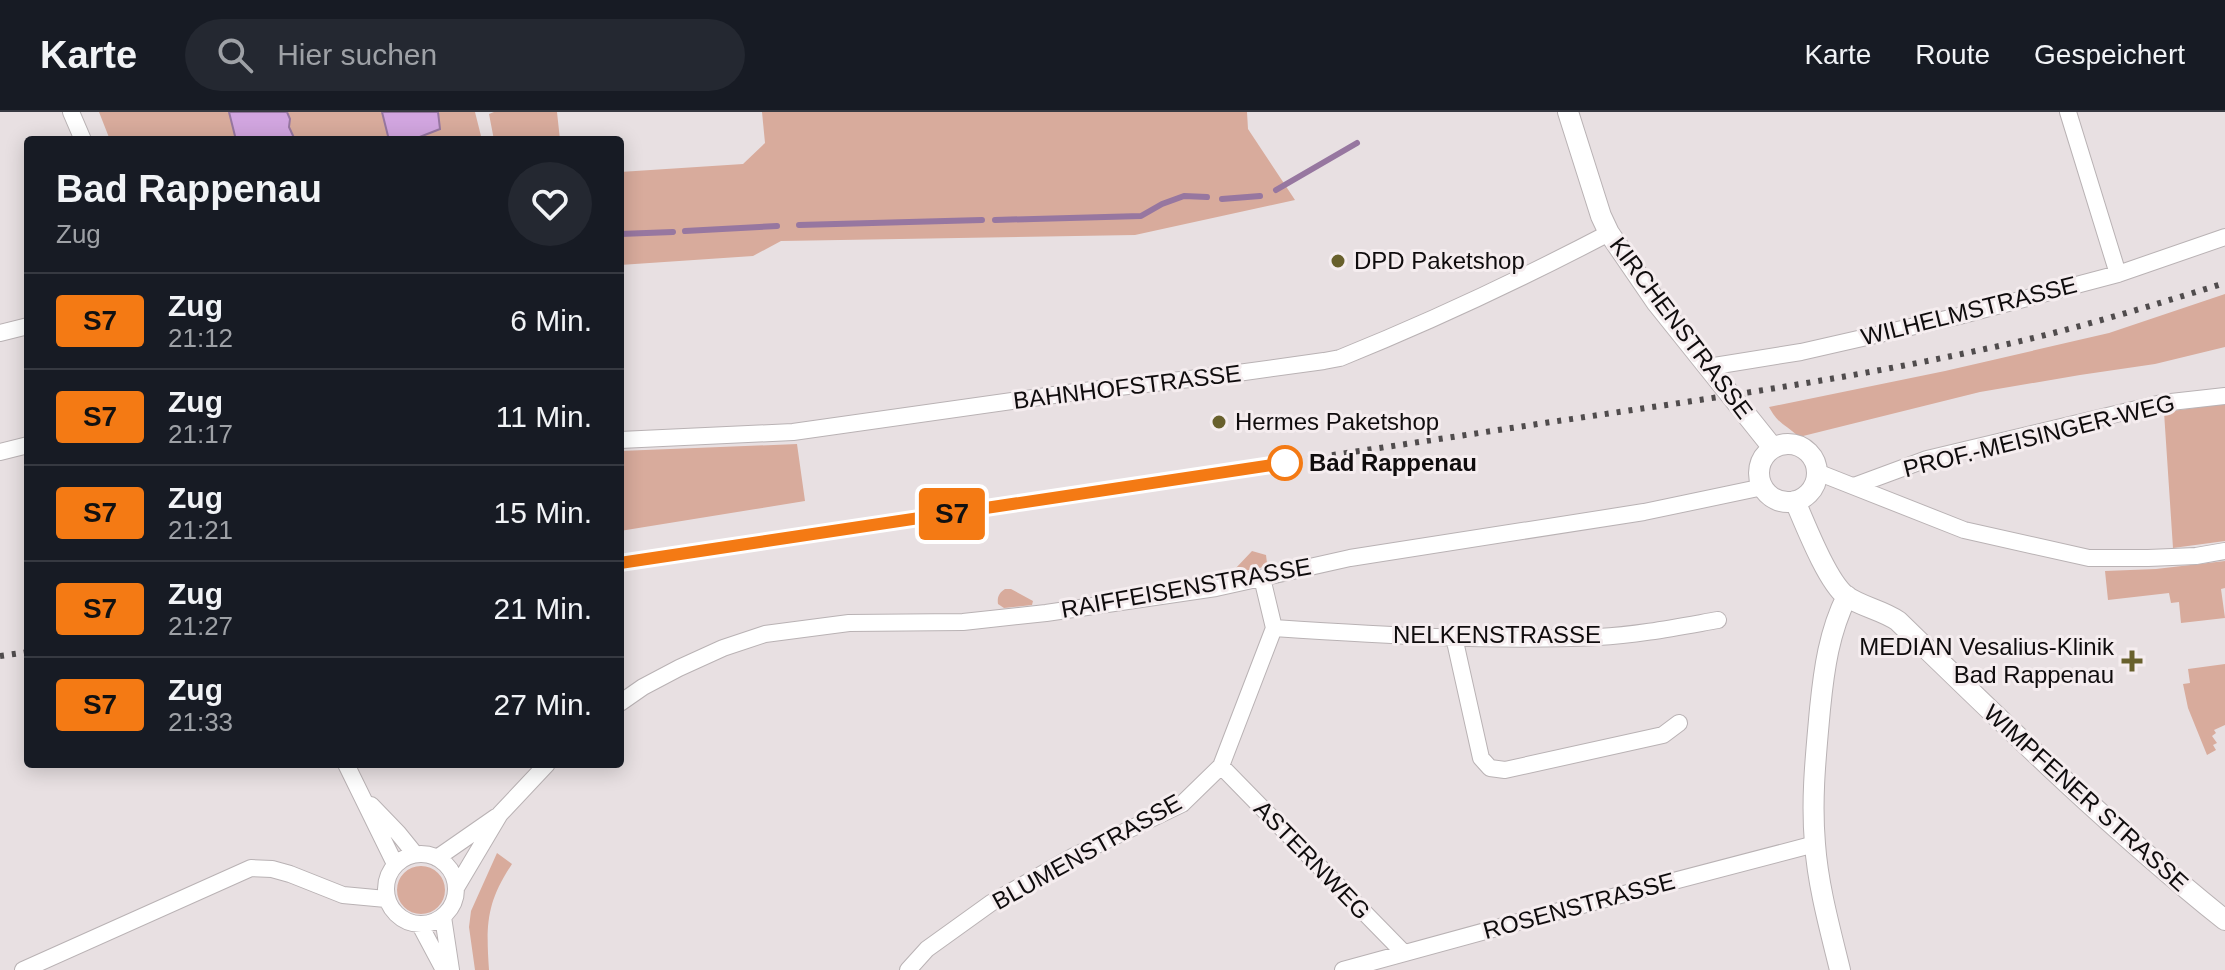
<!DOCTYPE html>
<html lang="de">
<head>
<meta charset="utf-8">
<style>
	:root { --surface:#171b24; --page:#242831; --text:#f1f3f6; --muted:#9ea1a6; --line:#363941 }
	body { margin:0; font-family:Helvetica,sans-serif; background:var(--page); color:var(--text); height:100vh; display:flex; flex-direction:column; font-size:30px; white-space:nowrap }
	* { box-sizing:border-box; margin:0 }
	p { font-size:26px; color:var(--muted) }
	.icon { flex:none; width:44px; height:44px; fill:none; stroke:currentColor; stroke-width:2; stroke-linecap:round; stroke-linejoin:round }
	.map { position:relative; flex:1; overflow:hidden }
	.drawer { position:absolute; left:24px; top:24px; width:600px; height:632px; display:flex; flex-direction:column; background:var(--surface); border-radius:8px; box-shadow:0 4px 20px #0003 }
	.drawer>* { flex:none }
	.badge { padding:0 16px; border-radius:6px; font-size:28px; line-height:52px }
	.map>.badge { position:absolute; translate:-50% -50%; box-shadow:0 0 0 4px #fff }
	.round { display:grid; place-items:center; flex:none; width:84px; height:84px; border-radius:42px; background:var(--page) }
	.summary { display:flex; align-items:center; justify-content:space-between; height:136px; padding:0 32px }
	h1 { font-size:38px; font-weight:600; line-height:60px }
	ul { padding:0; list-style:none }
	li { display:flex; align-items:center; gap:24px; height:96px; padding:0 32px; border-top:2px solid var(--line) }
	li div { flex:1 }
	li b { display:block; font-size:30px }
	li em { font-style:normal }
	li .badge { min-width:88px; font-weight:700; text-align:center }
	header { display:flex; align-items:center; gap:48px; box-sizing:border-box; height:112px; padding:0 40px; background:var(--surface); border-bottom:2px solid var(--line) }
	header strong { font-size:38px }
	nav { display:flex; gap:44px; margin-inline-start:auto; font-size:28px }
	.search { width:560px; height:72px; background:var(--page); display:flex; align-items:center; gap:20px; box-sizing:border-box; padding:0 28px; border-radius:44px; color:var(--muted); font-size:30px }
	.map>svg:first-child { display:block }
	.green { fill:#d8ab9c }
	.water { fill:#d1a5df; stroke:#9777a0; stroke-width:2 }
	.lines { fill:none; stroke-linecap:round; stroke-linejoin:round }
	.stream { stroke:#9777a0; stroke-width:6 }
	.minor-casing { stroke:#b9b2b4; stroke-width:18 }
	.tertiary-casing { stroke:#b9b2b4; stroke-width:22 }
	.minor { stroke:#fff; stroke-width:16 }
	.tertiary { stroke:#fff; stroke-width:20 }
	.rail { stroke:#504c4d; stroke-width:6; stroke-dasharray:4 8; stroke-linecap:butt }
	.line-casing { stroke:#fff; stroke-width:18 }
	.line { stroke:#f47a14; stroke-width:12 }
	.poi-dot { fill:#68602c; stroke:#f5edef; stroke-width:3 }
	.stop-dot { fill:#fff; stroke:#f47a14; stroke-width:4 }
	.labels { text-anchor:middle; stroke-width:6; stroke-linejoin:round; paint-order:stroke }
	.poi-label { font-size:24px; fill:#0f0c0d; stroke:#f5edef; text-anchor:start }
	.street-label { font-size:24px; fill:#0f0c0d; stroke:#f5edef }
	.stop-label { font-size:24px; font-weight:bold; fill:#0f0c0d; stroke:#f5edef; text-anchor:start }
</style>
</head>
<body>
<header>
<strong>Karte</strong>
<div class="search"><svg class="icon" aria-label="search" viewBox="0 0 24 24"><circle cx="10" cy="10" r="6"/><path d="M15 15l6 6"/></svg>Hier suchen</div>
<nav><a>Karte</a><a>Route</a><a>Gespeichert</a></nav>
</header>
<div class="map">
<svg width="2225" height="858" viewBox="0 0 2225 858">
	<rect width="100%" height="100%" fill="#e8e0e2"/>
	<!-- green -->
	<path class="green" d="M99,0H475L482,28H110Z
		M494,0H557L560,28H494L489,2Z
		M762,0H1247L1248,17L1295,88L1135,123L781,129L753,144L620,153V60L743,52L765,31Z
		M2225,182V235L2155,252L2080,263L1980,280L1799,325C1785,312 1778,312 1769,295L1945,259L2109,221Z
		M2225,292V429L2173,436L2164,300Z
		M797,332L805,389L620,419V339Z
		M1252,439L1266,443L1267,451L1264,455L1234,461L1235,457Z
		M2225,449V476L2221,477L2225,506L2181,511L2179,490L2171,491L2169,481L2108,488L2105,459L2156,457Z
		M1005,477H1011L1033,489L1032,493L1004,496L998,492C997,485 999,481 1005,477Z
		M2225,552V613L2214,618L2216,621L2212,624L2217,631L2213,633L2216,638L2207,643L2188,596L2183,572L2190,571L2188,557Z
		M497,741L512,752C486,791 486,813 489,858H475L469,815L471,799Z
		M397 778a24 24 0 1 1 48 0a24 24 0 1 1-48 0Z"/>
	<!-- water -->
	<path class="water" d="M229,0H287L290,7L289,15L295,28H236Z
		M382,0H438L440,17L412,28H389Z"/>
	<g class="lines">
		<!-- stream -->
		<path class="stream" d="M1276,78L1357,31
			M1222,87L1260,84
			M995,108L1141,104L1162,92L1184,84L1207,85
			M799,113L982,108
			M685,119L777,114
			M620,122L673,120"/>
		<defs>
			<path id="minor" d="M71,0L83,28
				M2068,0L2118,162
				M0,221L28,214
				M1708,255L1801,240L1959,204L2118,162L2225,125
				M620,328L793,320L1075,280L1216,264L1324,249L1340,246C1432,209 1521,167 1609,121
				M0,340L28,333
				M1817,360L1964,418L2089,446H2148L2196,444L2225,439
				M1854,374L1927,347L2162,291L2225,284
				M1274,516C1381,523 1490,530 1598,525C1638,523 1678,515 1718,508
				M1454,525L1481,646L1490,656L1505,658L1663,623L1679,611
				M620,591L643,575L679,556L723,536L765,522L849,511L963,510L1046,501L1216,476L1350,446L1644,400L1763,375
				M346,652L395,752
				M1221,654L1404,841
				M371,693L398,721L415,742
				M386 777a35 35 0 1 1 70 0a35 35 0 1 1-70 0Z
				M437,746L496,705
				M456,776L500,702L547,652
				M443,805L451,858
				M420,813L444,858
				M23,858L251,756L272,757L290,762L343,783L386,787
				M908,858L927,837L991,791L1074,744L1182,692L1221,654L1274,516L1262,466
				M1343,858L1544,803L1815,732"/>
			<path id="tertiary" d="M1568,0L1601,104L1609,121L1657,191L1773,336
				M1759 361a29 29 0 1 1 58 0a29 29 0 1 1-58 0Z
				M1795,389C1805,412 1827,469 1846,484C1862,495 1882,498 1898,509C2004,612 2110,716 2225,808
				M1840,858C1830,817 1818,774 1815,732C1811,686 1816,642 1820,597C1824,557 1829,520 1847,484"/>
		</defs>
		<!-- minor casing -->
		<use href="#minor" class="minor-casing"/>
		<!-- tertiary casing -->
		<use href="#tertiary" class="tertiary-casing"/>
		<!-- minor -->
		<use href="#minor" class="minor"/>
		<!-- tertiary -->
		<use href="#tertiary" class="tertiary"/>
		<!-- rail -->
		<path class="rail" d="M620,451C906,408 1193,364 1479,321C1646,295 1815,274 1980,238C2063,221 2144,196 2225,171
			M0,544L28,540"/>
	</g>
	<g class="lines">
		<defs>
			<path id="line" d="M620,451L1285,351"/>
		</defs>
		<!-- line casing -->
		<use href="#line" class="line-casing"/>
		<!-- line -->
		<use href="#line" class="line"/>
	</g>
	<!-- markers -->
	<g class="poi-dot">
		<circle cx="1338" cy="149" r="8"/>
		<circle cx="1219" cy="310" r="8"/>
		<path d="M2128 537h8v8h8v8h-8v8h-8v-8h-8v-8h8z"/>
	</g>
	<circle class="stop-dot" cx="1285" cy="351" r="16"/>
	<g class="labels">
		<!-- poi labels -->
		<g class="poi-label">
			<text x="1354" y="157">DPD Paketshop</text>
			<text x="1235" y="318">Hermes Paketshop</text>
			<text x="2114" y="543" text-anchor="end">MEDIAN Vesalius-Klinik<tspan x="2114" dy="28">Bad Rappenau</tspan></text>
		</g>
		<!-- street labels -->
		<g class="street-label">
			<text transform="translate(1969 199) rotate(-14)" y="8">WILHELMSTRASSE</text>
			<text transform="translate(1681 216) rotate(53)" y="8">KIRCHENSTRASSE</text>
			<text transform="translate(1127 275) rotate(-7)" y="8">BAHNHOFSTRASSE</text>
			<text transform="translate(2039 324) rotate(-14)" y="8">PROF.-MEISINGER-WEG</text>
			<text transform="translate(1186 476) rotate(-10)" y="8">RAIFFEISENSTRASSE</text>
			<text x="1497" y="531">NELKENSTRASSE</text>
			<text transform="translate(2086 686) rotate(42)" y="8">WIMPFENER STRASSE</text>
			<text transform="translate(1087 740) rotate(-29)" y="8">BLUMENSTRASSE</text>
			<text transform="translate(1312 748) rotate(46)" y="8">ASTERNWEG</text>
			<text transform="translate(1579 794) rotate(-15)" y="8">ROSENSTRASSE</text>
		</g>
		<!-- stop labels -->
		<g class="stop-label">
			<text x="1309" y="359">Bad Rappenau</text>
		</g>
	</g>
</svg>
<b class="badge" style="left:952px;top:402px;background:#f47a14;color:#111">S7</b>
<section class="drawer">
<div class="summary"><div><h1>Bad Rappenau</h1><p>Zug</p></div><a class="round"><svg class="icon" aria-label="heart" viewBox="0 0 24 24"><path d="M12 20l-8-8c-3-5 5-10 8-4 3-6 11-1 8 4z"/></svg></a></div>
<ul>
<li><span class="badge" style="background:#f47a14;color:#111">S7</span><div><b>Zug</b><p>21:12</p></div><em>6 Min.</em></li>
<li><span class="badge" style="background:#f47a14;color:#111">S7</span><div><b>Zug</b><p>21:17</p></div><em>11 Min.</em></li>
<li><span class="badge" style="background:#f47a14;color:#111">S7</span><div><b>Zug</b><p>21:21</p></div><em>15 Min.</em></li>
<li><span class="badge" style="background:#f47a14;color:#111">S7</span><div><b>Zug</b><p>21:27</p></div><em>21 Min.</em></li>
<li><span class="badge" style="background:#f47a14;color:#111">S7</span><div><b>Zug</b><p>21:33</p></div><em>27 Min.</em></li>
</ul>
</section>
</div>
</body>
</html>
